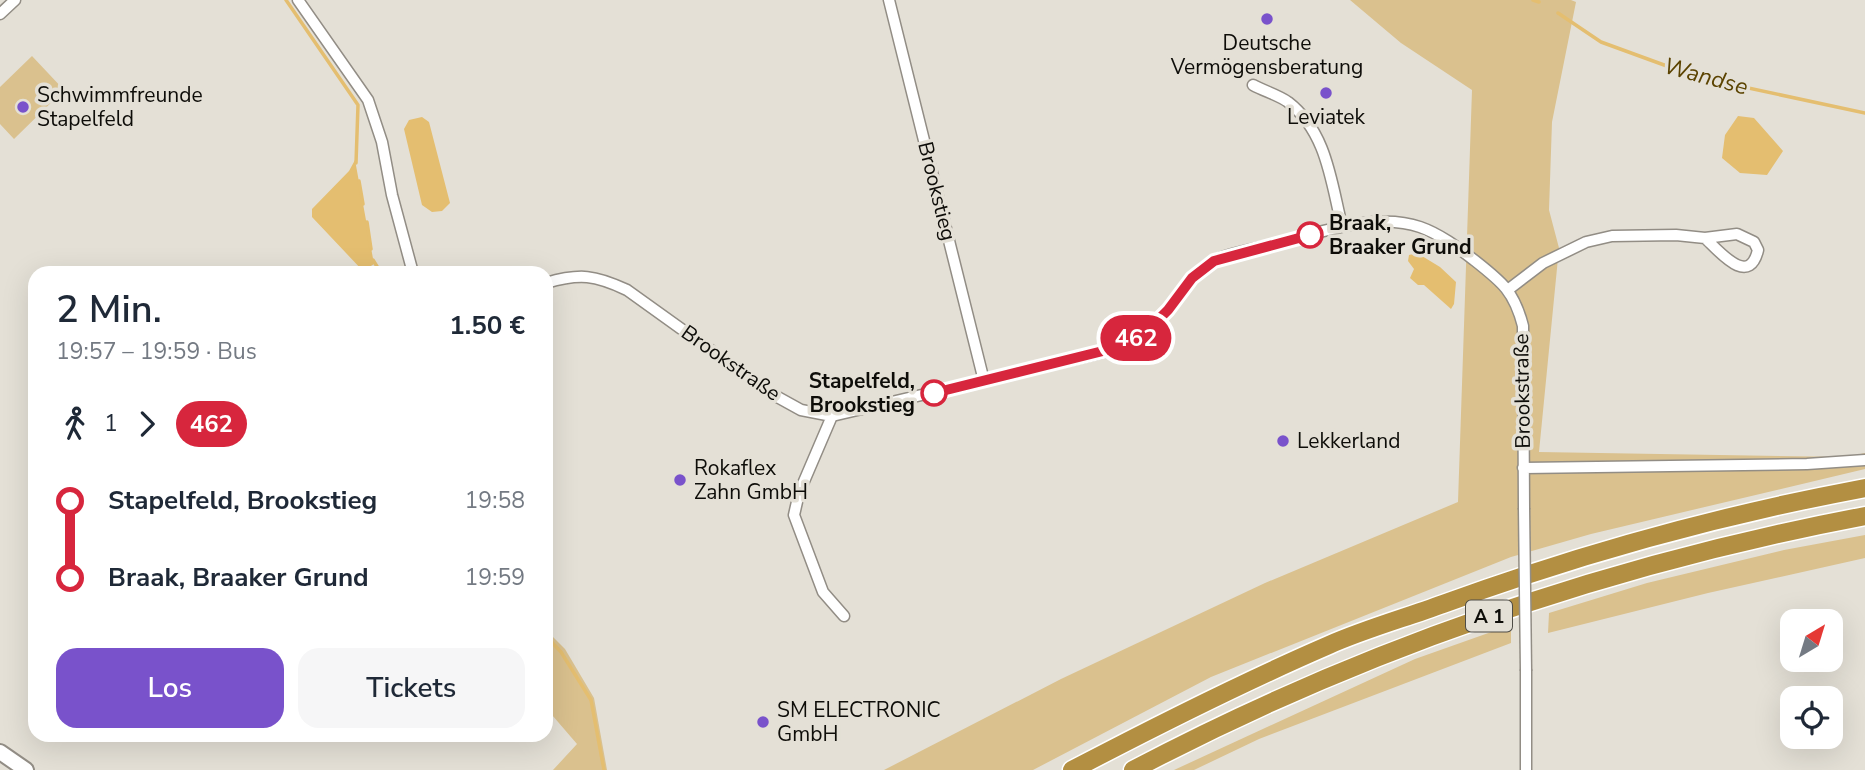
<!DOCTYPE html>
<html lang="de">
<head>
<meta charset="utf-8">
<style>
	:root { --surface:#fff; --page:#f6f6f7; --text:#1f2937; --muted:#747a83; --accent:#7952cb }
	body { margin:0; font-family:"Nunito Sans",sans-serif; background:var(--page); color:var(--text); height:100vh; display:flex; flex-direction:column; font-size:26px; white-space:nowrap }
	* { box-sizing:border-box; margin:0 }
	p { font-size:23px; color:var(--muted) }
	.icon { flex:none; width:38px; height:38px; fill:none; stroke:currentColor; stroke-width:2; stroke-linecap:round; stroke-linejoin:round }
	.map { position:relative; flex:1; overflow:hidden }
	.details { position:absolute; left:28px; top:266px; width:525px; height:476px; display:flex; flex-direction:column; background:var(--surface); border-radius:21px; box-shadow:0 7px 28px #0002 }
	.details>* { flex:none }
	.badge { padding:0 14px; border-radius:23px; font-size:24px; line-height:46px }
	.needle { width:46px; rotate:38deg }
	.tools { position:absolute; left:1780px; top:609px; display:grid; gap:14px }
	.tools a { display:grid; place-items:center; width:63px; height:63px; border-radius:14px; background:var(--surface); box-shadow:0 7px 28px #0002; font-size:35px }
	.map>.badge { position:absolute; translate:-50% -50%; box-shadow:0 0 0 4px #fff }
	.legs { display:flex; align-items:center; gap:10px; height:77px; padding:0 28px; font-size:23px }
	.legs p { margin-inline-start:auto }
	.overview { display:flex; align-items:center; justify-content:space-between; height:119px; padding:0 28px }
	h1 { font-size:38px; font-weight:600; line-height:52px }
	.action { display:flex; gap:14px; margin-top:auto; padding:14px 28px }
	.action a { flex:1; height:80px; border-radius:21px; background:var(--accent); color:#fff; font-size:28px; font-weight:600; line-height:80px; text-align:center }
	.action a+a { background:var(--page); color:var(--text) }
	ul { padding:0 28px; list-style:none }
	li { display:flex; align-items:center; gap:24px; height:77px; font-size:26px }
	li i { display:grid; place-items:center; width:10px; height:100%; margin:0 9px; background:currentColor }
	li i::after { content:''; width:18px; height:18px; margin:-9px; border:5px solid; border-radius:50%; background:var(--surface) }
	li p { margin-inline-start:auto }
	li:first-child i { background:linear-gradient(#0000 50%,currentColor 0) }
	li:last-child i { background:linear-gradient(currentColor 50%,#0000 0) }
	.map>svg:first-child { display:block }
	.green { fill:#dac18e }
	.water { fill:#e4be70 }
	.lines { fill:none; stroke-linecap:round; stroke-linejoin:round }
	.stream { stroke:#e4be70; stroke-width:3.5 }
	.street-casing { stroke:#928d85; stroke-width:13 }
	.secondary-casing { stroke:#928d85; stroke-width:18 }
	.highway-casing { stroke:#fff; stroke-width:21 }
	.street { stroke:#fff; stroke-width:10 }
	.secondary { stroke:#fff; stroke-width:14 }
	.highway { stroke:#b38f42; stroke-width:18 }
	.street-bridge-casing { stroke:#928d85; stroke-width:13; stroke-linecap:butt }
	.street-bridge { stroke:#fff; stroke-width:10 }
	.line-1-casing { stroke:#fff; stroke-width:16 }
	.line-1 { stroke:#d7263d; stroke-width:10 }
	.poi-dot { fill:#7952cb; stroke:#e4e0d6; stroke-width:2.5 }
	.stop-1-dot { fill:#fff; stroke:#d7263d; stroke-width:3.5 }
	.labels { text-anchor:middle; stroke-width:7; stroke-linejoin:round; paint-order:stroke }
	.shield { fill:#e4e0d6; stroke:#4e4c46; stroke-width:2 }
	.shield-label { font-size:19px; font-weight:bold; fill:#0e0d09 }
	.poi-label { font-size:21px; fill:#0e0d09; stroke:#e4e0d6; text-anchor:start }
	.street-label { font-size:21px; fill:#0e0d09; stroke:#e4e0d6 }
	.stop-label { font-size:21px; font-weight:bold; fill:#0e0d09; stroke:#e4e0d6; text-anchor:start }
	.water-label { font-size:23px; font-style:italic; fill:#5b4300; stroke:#e4e0d6 }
</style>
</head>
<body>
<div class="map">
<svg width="1865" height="770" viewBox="0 0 1865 770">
	<rect width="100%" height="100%" fill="#e4e0d6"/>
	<!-- green -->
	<path class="green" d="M1350,0H1571L1576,2L1552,122L1549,210L1559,248L1539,452L1847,457L1865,453V469L1591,534L1511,557L1211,677L1033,770H884L1061,679L1265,583L1458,502L1472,90L1401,43Z
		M32,56L64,90L14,139L0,124V87Z
		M1865,535V558L1708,593L1548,633L1549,613L1647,583L1784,550Z
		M1511,625V643L1259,739L1194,770H1174L1415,659Z
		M546,630L565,649L594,698L607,770H553L577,744L546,708Z"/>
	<!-- water -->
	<path class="water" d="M1738,116L1754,118L1783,151L1767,175L1740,173L1722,158L1725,135Z
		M422,117L429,122L450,203L442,211L432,212L422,205L404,129L409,120Z
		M355,160L374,264L363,271L312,217V209L349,171Z
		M1417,253L1440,267L1456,282L1454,304L1451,309L1424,285H1418L1410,278L1414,269L1408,261L1409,255Z"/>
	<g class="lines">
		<!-- stream -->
		<path class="stream" d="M286,0L358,105L356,163
			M1533,0L1539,2
			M1558,13L1601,42L1697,77L1865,113
			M359,181L363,204
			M367,222L371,249
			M373,260L381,273
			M546,636L561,652L591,700L604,770"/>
		<defs>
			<path id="street" d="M298,0L368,100L382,142L392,195L413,273
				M889,0L984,381
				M0,14L15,0
				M1253,85C1264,91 1278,95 1288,102C1327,132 1331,182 1342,226
				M546,283C580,273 595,275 627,290L772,394L801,410L832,416L1109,351C1140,340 1159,321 1179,296C1189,283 1198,270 1212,262C1227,253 1261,248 1279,243C1320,232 1378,212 1420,227C1440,234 1457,247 1474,260C1502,282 1514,291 1523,326L1524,508
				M1509,289L1543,263L1586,242L1612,236L1676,235L1705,238L1737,234L1754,242L1758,250C1749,288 1719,251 1705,238
				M832,416L799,493L794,515L823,592L844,616
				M1523,468L1807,464L1865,460
				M1526,770V671"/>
			<path id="secondary" d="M0,752L26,770"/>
			<path id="highway" d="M1072,770C1156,726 1241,683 1329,645C1365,629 1405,618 1443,604C1580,554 1721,515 1865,488
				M1133,770C1362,649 1611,564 1865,516"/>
		</defs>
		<!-- street casing -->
		<use href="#street" class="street-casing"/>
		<!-- secondary casing -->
		<use href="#secondary" class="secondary-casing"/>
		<!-- highway casing -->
		<use href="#highway" class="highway-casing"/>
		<!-- street -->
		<use href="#street" class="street"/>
		<!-- secondary -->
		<use href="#secondary" class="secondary"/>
		<!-- highway -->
		<use href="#highway" class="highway"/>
		<defs>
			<path id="street-bridge" d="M1524,508L1526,671"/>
		</defs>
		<!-- street-bridge casing -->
		<use href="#street-bridge" class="street-bridge-casing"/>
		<!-- street-bridge -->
		<use href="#street-bridge" class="street-bridge"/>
	</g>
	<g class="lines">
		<defs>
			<path id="line-1" d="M934,393L1123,346L1148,330L1168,310L1192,278L1214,261L1310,235"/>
		</defs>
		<!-- line-1 casing -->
		<use href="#line-1" class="line-1-casing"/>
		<!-- line-1 -->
		<use href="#line-1" class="line-1"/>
	</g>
	<!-- markers -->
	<g class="poi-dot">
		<circle cx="1267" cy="19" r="7"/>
		<circle cx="1326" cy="93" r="7"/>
		<circle cx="23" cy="107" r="7"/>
		<circle cx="1283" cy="441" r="7"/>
		<circle cx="680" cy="480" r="7"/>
		<circle cx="763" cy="722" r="7"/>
	</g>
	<g class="stop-1-dot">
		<circle cx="1310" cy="235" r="12"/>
		<circle cx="934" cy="393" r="12"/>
	</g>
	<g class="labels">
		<!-- shield labels -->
		<rect class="shield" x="1466" y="600.5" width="46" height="31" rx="5"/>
		<g class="shield-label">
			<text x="1489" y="623">A 1</text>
		</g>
		<!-- poi labels -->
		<g class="poi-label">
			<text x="1267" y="50" text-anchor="middle">Deutsche<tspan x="1267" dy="24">Vermögensberatung</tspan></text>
			<text x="37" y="102">Schwimmfreunde<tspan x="37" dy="24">Stapelfeld</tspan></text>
			<text x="1326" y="124" text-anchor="middle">Leviatek</text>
			<text x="1297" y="448">Lekkerland</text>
			<text x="694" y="475">Rokaflex<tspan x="694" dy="24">Zahn GmbH</tspan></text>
			<text x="777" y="717">SM ELECTRONIC<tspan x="777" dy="24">GmbH</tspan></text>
		</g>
		<!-- street labels -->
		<g class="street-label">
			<text transform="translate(937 191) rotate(76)" y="7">Brookstieg</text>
			<text transform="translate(731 363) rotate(35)" y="7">Brookstraße</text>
			<text transform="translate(1522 391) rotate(-91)" y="7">Brookstraße</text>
		</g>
		<!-- stop labels -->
		<g class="stop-label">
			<text x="1329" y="230">Braak,<tspan x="1329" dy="24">Braaker Grund</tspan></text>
			<text x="915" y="388" text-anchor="end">Stapelfeld,<tspan x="915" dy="24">Brookstieg</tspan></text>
		</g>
		<!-- water labels -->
		<g class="water-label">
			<text transform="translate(1706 76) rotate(15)" y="8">Wandse</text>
		</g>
	</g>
</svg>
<div class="tools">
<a><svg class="needle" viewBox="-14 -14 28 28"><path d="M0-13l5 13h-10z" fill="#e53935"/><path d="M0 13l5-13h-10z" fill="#747a83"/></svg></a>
<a><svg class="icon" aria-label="locate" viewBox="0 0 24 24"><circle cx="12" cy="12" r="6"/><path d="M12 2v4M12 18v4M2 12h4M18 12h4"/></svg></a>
</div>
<b class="badge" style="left:1136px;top:338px;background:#d7263d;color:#fff">462</b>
<section class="details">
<div class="overview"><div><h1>2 Min.</h1><p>19:57 – 19:59 · Bus</p></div><b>1.50 €</b></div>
<div class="legs"><svg class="icon" aria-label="walk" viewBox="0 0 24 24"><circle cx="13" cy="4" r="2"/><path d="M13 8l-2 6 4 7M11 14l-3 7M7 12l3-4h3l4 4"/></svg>1<svg class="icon" aria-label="forward" viewBox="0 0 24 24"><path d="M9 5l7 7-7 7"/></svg><b class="badge" style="background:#d7263d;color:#fff">462</b></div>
<ul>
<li><i style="color:#d7263d"></i><b>Stapelfeld, Brookstieg</b><p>19:58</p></li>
<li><i style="color:#d7263d"></i><b>Braak, Braaker Grund</b><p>19:59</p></li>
</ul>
<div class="action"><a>Los</a><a>Tickets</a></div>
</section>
</div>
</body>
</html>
